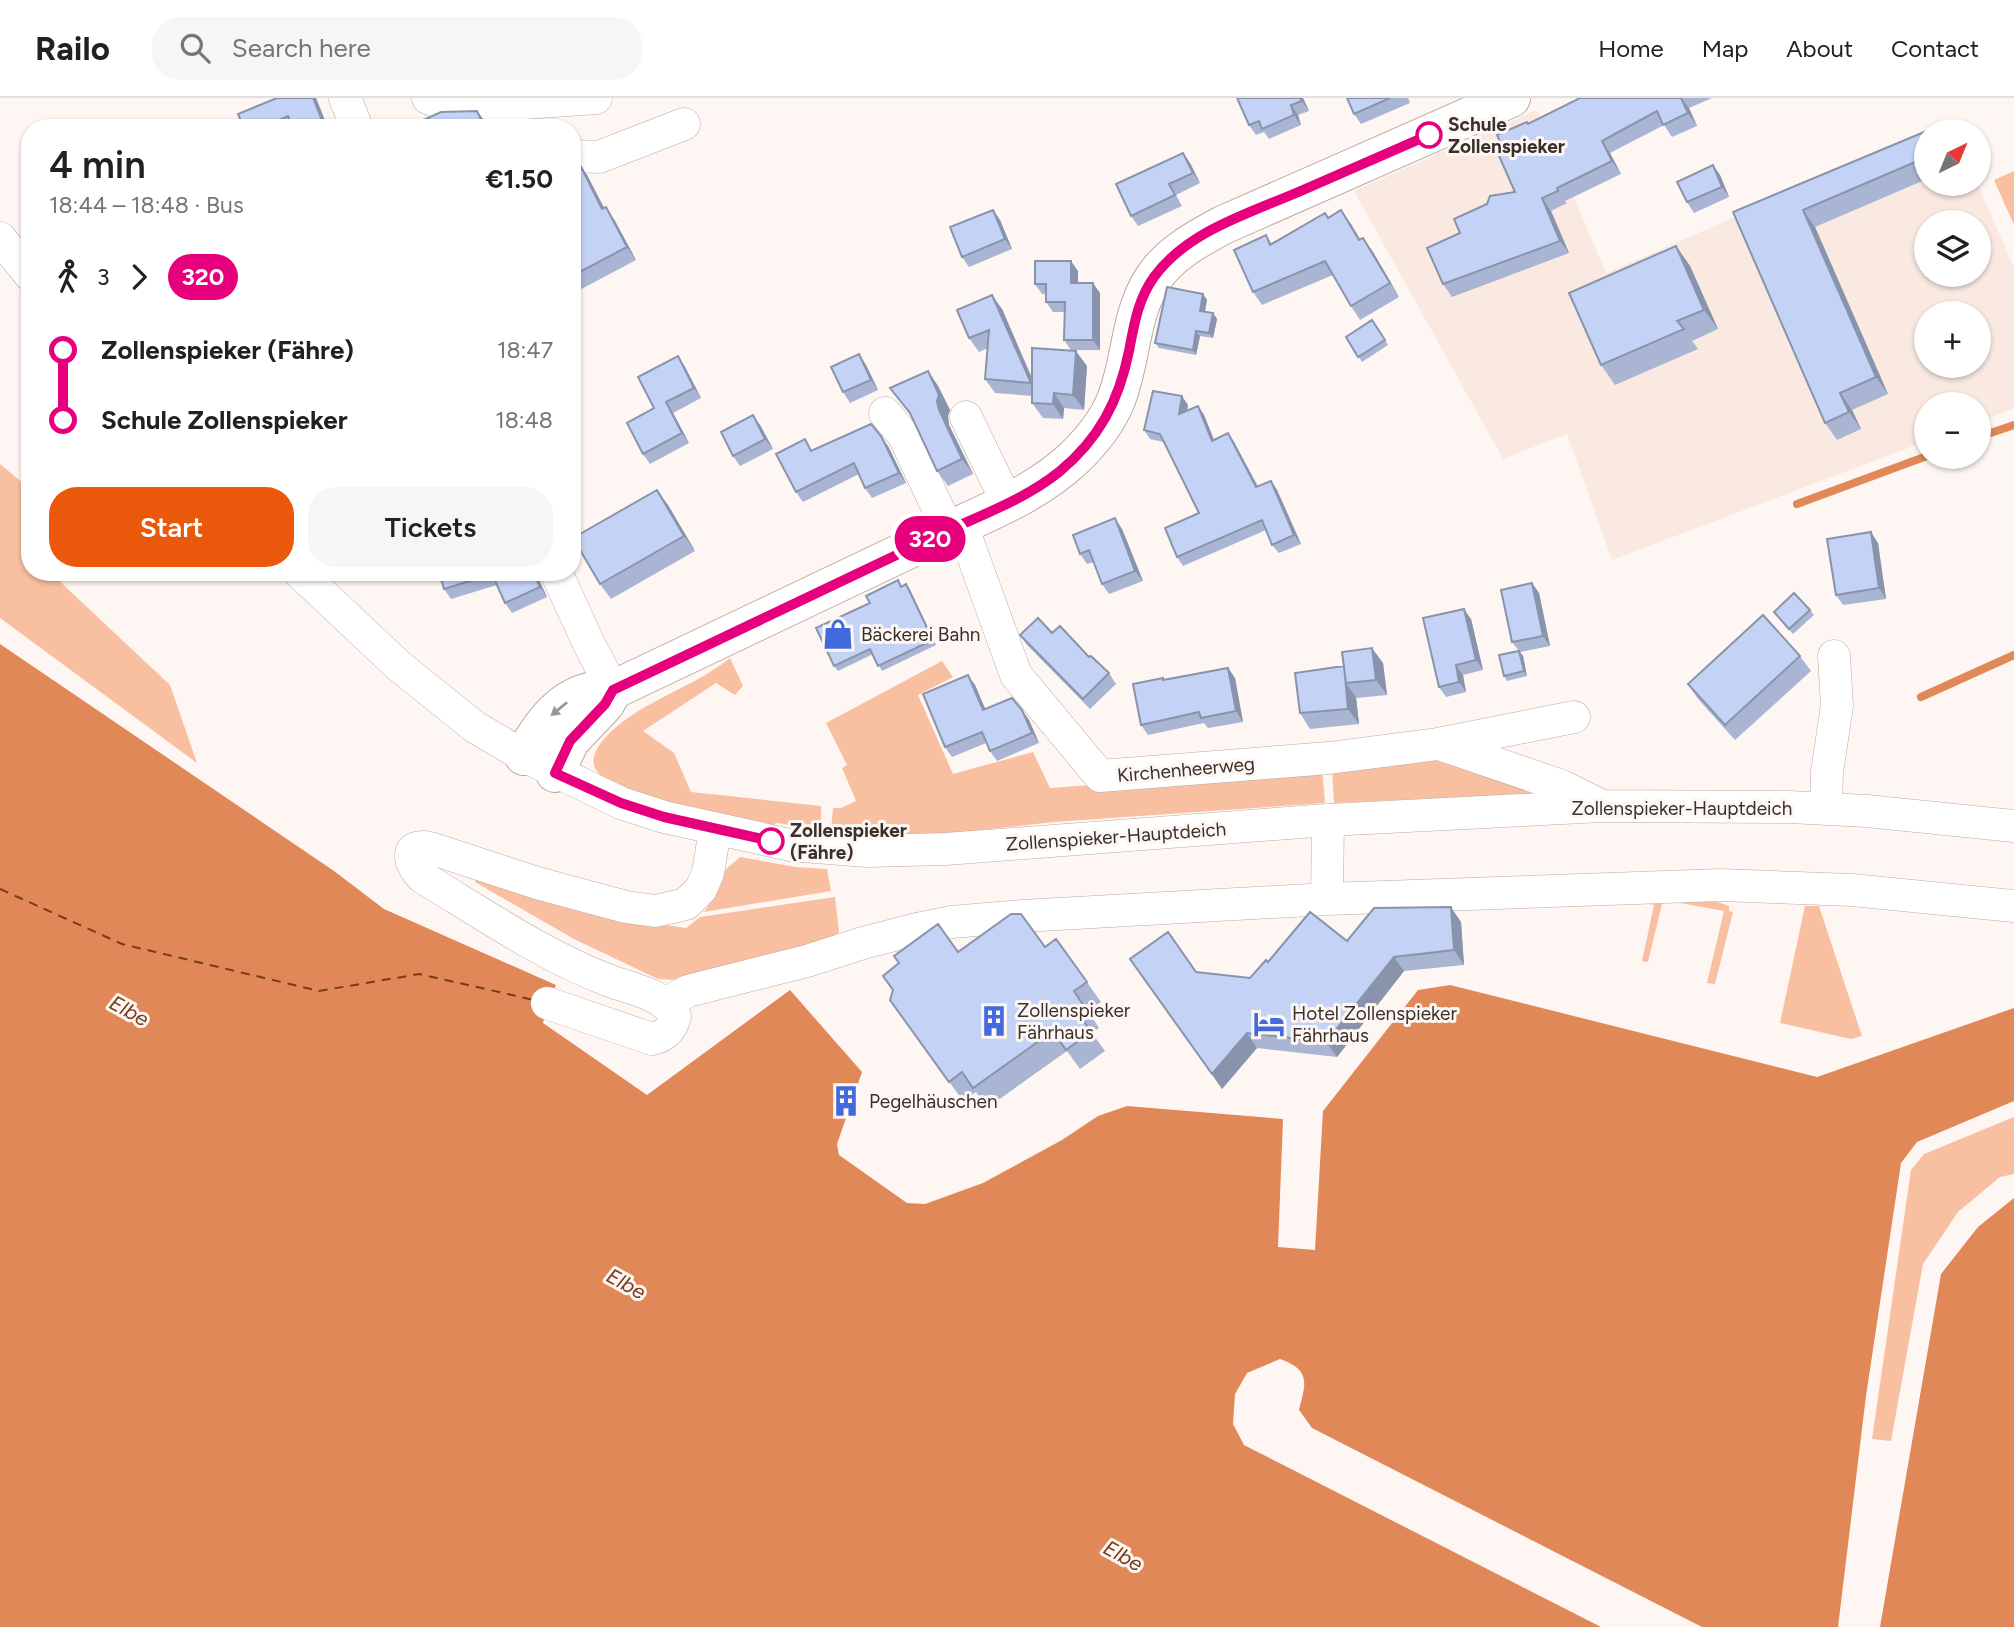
<!DOCTYPE html>
<html lang="en">
<head>
<meta charset="utf-8">
<style>
	:root { --surface:#fff; --page:#f6f6f6; --text:#202124; --muted:#757577; --line:#e0e0e0; --accent:#ea580c }
	body { margin:0; font-family:Figtree,sans-serif; background:var(--page); color:var(--text); height:100vh; display:flex; flex-direction:column; font-size:26px; white-space:nowrap }
	* { box-sizing:border-box; margin:0 }
	p { font-size:23px; color:var(--muted) }
	.icon { flex:none; width:38px; height:38px; fill:none; stroke:currentColor; stroke-width:2; stroke-linecap:round; stroke-linejoin:round }
	.map { position:relative; flex:1; overflow:hidden }
	.details { position:absolute; left:21px; top:21px; width:560px; height:462px; display:flex; flex-direction:column; background:var(--surface); border-radius:28px; box-shadow:0 2px 5px #0004 }
	.details>* { flex:none }
	.badge { padding:0 14px; border-radius:23px; font-size:24px; line-height:46px }
	.needle { width:46px; rotate:43deg }
	.fabs { position:absolute; left:1914px; top:21px; display:grid; gap:14px }
	.fabs a { display:grid; place-items:center; width:77px; height:77px; border-radius:50%; background:var(--surface); box-shadow:0 2px 5px #0004; font-size:35px }
	.map>.badge { position:absolute; translate:-50% -50%; box-shadow:0 0 0 4px #fff }
	.legs { display:flex; align-items:center; gap:10px; height:77px; padding:0 28px; font-size:23px }
	.legs p { margin-inline-start:auto }
	.overview { display:flex; align-items:center; justify-content:space-between; height:119px; padding:0 28px }
	h1 { font-size:38px; font-weight:600; line-height:52px }
	.button { display:flex; gap:14px; margin-top:auto; padding:14px 28px }
	.button a { flex:1; height:80px; border-radius:28px; background:var(--accent); color:#fff; font-size:28px; font-weight:600; line-height:80px; text-align:center }
	.button a+a { background:var(--page); color:var(--text) }
	ul { padding:0 28px; list-style:none }
	li { display:flex; align-items:center; gap:24px; height:70px; font-size:26px }
	li i { display:grid; place-items:center; width:10px; height:100%; margin:0 9px; background:currentColor }
	li i::after { content:''; width:18px; height:18px; margin:-9px; border:5px solid; border-radius:50%; background:var(--surface) }
	li p { margin-inline-start:auto }
	li:first-child i { background:linear-gradient(#0000 50%,currentColor 0) }
	li:last-child i { background:linear-gradient(currentColor 50%,#0000 0) }
	header { display:flex; align-items:center; gap:42px; box-sizing:border-box; height:98px; padding:0 35px; background:var(--surface); border-bottom:2px solid var(--line) }
	header strong { font-size:33px }
	nav { display:flex; gap:38px; margin-inline-start:auto; font-size:24px }
	.search { width:490px; height:63px; background:var(--page); display:flex; align-items:center; gap:18px; box-sizing:border-box; padding:0 24px; border-radius:28px; color:var(--muted); font-size:26px }
	.map>svg:first-child { display:block }
	.built { fill:#fae9e1; fill-rule:evenodd }
	.green { fill:#f9bfa1 }
	.water { fill:#e18858 }
	.lines { fill:none; stroke-linecap:round; stroke-linejoin:round }
	.stream { stroke:#e18858; stroke-width:8 }
	.ferry { stroke:#773c1a; stroke-width:2; stroke-dasharray:9 7; stroke-linecap:butt }
	.minor-casing { stroke:#bcaaa2; stroke-width:33 }
	.major-casing { stroke:#bcaaa2; stroke-width:40 }
	.minor { stroke:#fff; stroke-width:32 }
	.major { stroke:#fff; stroke-width:38 }
	.wall { fill:#a9b5d3 }
	.shaded-wall { fill:#8994ac }
	.building { fill:#c4d3f5; stroke:#8994ac; stroke-width:2 }
	.oneway { fill:#9b9896 }
	.line-1-casing { stroke:#fff; stroke-width:16 }
	.line-1 { stroke:#e6007e; stroke-width:10 }
	.stop-1-dot { fill:#fff; stroke:#e6007e; stroke-width:3.5 }
	.labels { text-anchor:middle; stroke-width:6; stroke-linejoin:round; paint-order:stroke }
	.stop-label { font-size:19px; font-weight:bold; fill:#37302c; stroke:#fef6f2; text-anchor:start }
	.poi-label { font-size:19px; fill:#37302c; stroke:#fef6f2; text-anchor:start }
	.street-label { font-size:19px; fill:#37302c; stroke:#fef6f2 }
	.water-label { font-size:21px; font-style:italic; fill:#773c1a; stroke:#fef6f2 }
</style>
</head>
<body>
<header>
<strong>Railo</strong>
<div class="search"><svg class="icon" aria-label="search" viewBox="0 0 24 24"><circle cx="10" cy="10" r="6"/><path d="M15 15l6 6"/></svg>Search here</div>
<nav><a>Home</a><a>Map</a><a>About</a><a>Contact</a></nav>
</header>
<div class="map">
<svg width="2014" height="1529" viewBox="0 0 2014 1529">
	<rect width="100%" height="100%" fill="#fef6f2"/>
	<!-- built -->
	<path class="built" d="M1537,12L1606,175L1927,36V86H1978L2014,170V310L1979,324V306H1927V343L1612,462L1567,336L1503,361L1354,93ZM1927,124H1979V177H1927ZM1927,215H1979V268H1927Z"/>
	<!-- green -->
	<path class="green" d="M2014,73V127L1994,82Z
		M0,366L30,391V474H57L54,478L170,587L197,665L0,520Z
		M730,560L743,588L735,597L716,585L643,633L674,655L691,694L821,708V731L776,725L770,731C738,723 608,698 595,670C587,652 615,629 628,620C661,597 699,585 730,560Z
		M942,563L953,579L918,597L953,676L1033,654L1050,690L1322,670L1325,705L1054,724L944,736L854,739L850,735L831,733L833,710H841L856,703L842,670L847,667L826,625Z
		M1439,659L1549,695L1334,705L1332,670Z
		M740,759L795,769L827,771L831,793L704,814L715,799L726,771Z
		M477,778L658,826L686,830L700,819L835,799L839,834L831,844L692,883L658,881L574,841L475,784Z
		M1700,798L1729,808V813L1733,814L1715,886L1707,885L1724,813L1663,802L1648,864L1642,863L1654,807L1626,802Z
		M1805,808H1819L1862,938L1851,941L1780,925Z
		M2014,1019V1076L2000,1079L1958,1114L1923,1166L1891,1343L1872,1341L1911,1072L1924,1056Z"/>
	<!-- water -->
	<path class="water" d="M0,546L334,773L384,811L556,887L547,905L543,925L647,997L790,892L862,974L837,1046L839,1057L907,1105L925,1106L983,1085L1062,1042L1098,1018L1127,1008L1283,1021L1278,1149L1315,1152L1323,1013L1418,892L1450,887L1817,979L2014,910V1003L1917,1044L1901,1065L1866,1298L1838,1529H1702L1312,1330L1299,1312C1306,1285 1311,1272 1280,1261L1247,1275L1235,1296L1233,1326L1244,1347L1601,1529H0Z
		M2014,1100V1529H1880L1941,1176L1978,1129Z"/>
	<g class="lines">
		<!-- stream -->
		<path class="stream" d="M1979,339L2014,327
			M1797,406L1927,358
			M1921,599L2014,557"/>
		<!-- ferry -->
		<path class="ferry" d="M0,791L122,846L319,893L419,876L534,902"/>
		<defs>
			<path id="minor" d="M345,0L357,30
				M428,0L454,10L596,0
				M572,58L599,59L684,26
				M0,140L30,177
				M885,315L904,338L948,432
				M966,319L1008,406
				M961,425L1016,577L1100,678L1329,660L1438,646L1574,619
				M299,474L399,568L475,629L524,658L621,705L664,719L790,747L867,753L946,751L1328,722L1602,708L1790,709L1867,713L2014,728
				M556,474L588,544L613,592
				M1439,646L1562,688L1600,707
				M1826,711L1827,674L1837,608L1834,558
				M1327,801L1328,722
				M547,905L652,941C666,938 672,931 675,918C664,896 631,891 610,883C544,858 483,816 422,779C409,766 403,744 430,750L537,785L626,809L655,813L686,806L701,791L708,775L715,732
				M667,905L688,893L807,863L863,845L917,831L952,824L1022,818L1327,801L1721,787L1852,792L2014,808"/>
			<path id="major" d="M524,658C543,622 568,589 613,592C716,542 821,494 924,444C975,419 1029,401 1072,362C1089,346 1107,324 1116,302C1132,262 1129,218 1153,181C1169,156 1197,141 1223,127L1511,0
				M555,675L570,643L605,606L613,592"/>
		</defs>
		<!-- minor casing -->
		<use href="#minor" class="minor-casing"/>
		<!-- major casing -->
		<use href="#major" class="major-casing"/>
		<!-- minor -->
		<use href="#minor" class="minor"/>
		<!-- major -->
		<use href="#major" class="major"/>
	</g>
	<!-- wall -->
	<path class="wall" d="M277,0H316L328,30H244Z
		M1303,0L1309,13L1298,17L1301,27L1269,41L1264,34L1256,37L1249,27Z
		M1347,0H1408L1410,5L1361,26L1354,16Z
		M1580,0H1712L1689,10L1697,28L1672,39L1664,27L1610,55L1621,76L1565,103L1567,105L1551,113L1569,155L1452,199L1443,186L1460,135L1515,94L1502,48Z
		M1927,33V81L1815,129L1888,296L1852,312L1861,331L1837,342L1825,325L1733,114Z
		M1183,55L1190,65L1200,85L1176,97L1182,108L1138,128L1131,118Z
		M572,63L587,77L604,110L615,123L636,162L574,195L572,192Z
		M1713,67L1720,77L1729,99L1694,115L1687,104Z
		M993,112L1000,122L1012,151L969,169L962,159Z
		M1329,120L1351,126L1360,142L1373,154L1399,199L1360,222L1351,208L1333,177L1262,207L1253,194L1266,137L1272,146Z
		M1676,148L1690,168L1718,231L1692,243L1698,251L1615,287L1601,267Z
		M1078,173V185L1100,195V252H1071L1064,242L1065,214H1053L1046,204V196H1042L1035,186Z
		M1203,196L1207,202L1205,214L1213,215L1217,221L1213,240L1200,238L1196,257L1159,250L1155,245Z
		M1002,211L1032,280L1087,268L1084,312L1064,310L1063,321L1043,320L1032,305V298L995,295L985,281L988,250L979,254L969,240Z
		M1372,222L1388,247L1362,264L1346,239Z
		M678,258L685,269L701,300L673,315L689,345L650,366L643,356L654,310Z
		M866,267L878,292L850,305L843,294Z
		M928,273L938,288L950,312L948,318L949,327L973,376L948,388L937,373L912,319L890,290Z
		M1188,307L1187,312L1198,308L1204,317L1214,342L1228,335L1234,344L1258,388L1271,383L1277,392L1301,446L1279,455L1272,447L1266,432L1183,468L1177,459L1199,415L1164,344L1150,341L1144,332Z
		M760,327L773,351L740,368L733,358Z
		M888,348L906,385L872,400L865,390L859,376L803,404L796,394L812,352Z
		M668,407L695,453L611,501L600,486Z
		M1122,431L1143,483L1109,496L1102,486L1094,464L1087,466L1080,456Z
		M1878,445L1886,501L1843,507L1836,497Z
		M439,474H538L539,482L547,499L512,515L505,505L497,487L451,501L444,491Z
		M1532,485L1539,495L1550,548L1520,554L1523,558L1527,578L1507,583L1504,578L1519,553L1512,544Z
		M902,488L910,492L936,547L882,573L873,556L838,573L834,568L870,505Z
		M1810,512L1814,517L1793,536L1774,514Z
		M1471,521L1483,572L1463,577L1466,594L1446,599L1439,589Z
		M1052,535L1089,559L1109,575L1116,586L1090,611L1027,547L1020,537Z
		M1800,558L1811,573L1735,642L1698,601L1688,586Z
		M1383,565L1387,597L1357,600L1356,599L1359,626L1310,631L1300,615L1344,568Z
		M1228,570L1235,580L1243,624L1208,630L1204,625L1148,637L1141,627L1164,582Z
		M975,587L985,611L1022,612L1029,622L1039,645L997,663L990,653L986,645L952,659L945,649Z
		M1461,824L1464,867L1404,873L1337,959L1257,950L1222,991L1130,861L1196,874L1250,880L1268,864L1347,843Z
		M1056,841L1101,904L1088,913L1099,930L1092,935L1105,953L1080,971L1067,953L987,1010L976,994L963,1003L890,902L958,854L1045,849Z"/>
	<!-- shaded-wall -->
	<path class="shaded-wall" d="M313,0H316L328,30H325Z
		M1300,0H1303L1309,13L1302,3Z
		M1681,0L1689,10L1697,28L1688,15Z
		M1291,7L1298,17L1301,27L1294,17Z
		M477,13L487,26L488,30H485Z
		M1602,43L1610,55L1621,76L1612,63Z
		M1183,55L1190,65L1200,85L1193,75Z
		M578,63L587,77L612,125L602,111Z
		M1713,67L1720,77L1729,99L1722,89Z
		M1542,100L1551,113L1569,155L1560,143Z
		M606,109L615,123L636,162L627,149Z
		M993,112L1000,122L1012,151L1005,141Z
		M1341,112L1351,126L1369,156L1359,142Z
		M1803,112L1815,129L1888,296L1876,279Z
		M1363,140L1373,154L1399,199L1390,185Z
		M1676,148L1690,168L1718,231L1704,212Z
		M1071,163L1078,173V196L1071,185Z
		M1093,185L1100,195V252L1093,242Z
		M1203,196L1207,202L1204,218L1200,213Z
		M992,197L1002,211L1040,299L1031,285Z
		M1213,215L1217,221L1213,240L1209,235Z
		M1196,233L1200,238L1196,257L1193,252Z
		M1076,253L1087,268L1084,312L1073,297Z
		M859,256L866,267L878,292L871,282Z
		M678,258L685,269L701,300L694,290Z
		M928,273L938,288L950,312L948,318L949,327L973,376L962,361L939,312Z
		M1054,295L1064,310L1063,321L1053,306Z
		M1840,295L1852,312L1861,331L1849,314Z
		M1182,298L1188,307L1185,325L1179,316Z
		M666,304L673,315L689,345L682,335Z
		M1198,308L1204,317L1218,352L1212,343Z
		M753,317L760,327L773,351L765,341Z
		M1228,335L1234,344L1262,398L1256,389Z
		M881,338L888,348L906,385L899,375Z
		M1271,383L1277,392L1301,446L1294,437Z
		M657,392L668,407L695,453L684,438Z
		M1115,420L1122,431L1143,483L1135,473Z
		M1871,434L1878,445L1886,501L1879,490Z
		M533,474H538L539,482L547,499L540,489Z
		M1532,485L1539,495L1550,548L1543,538Z
		M906,486L910,492L936,547L933,542Z
		M1464,511L1471,521L1483,572L1476,562Z
		M1372,550L1383,565L1387,597L1376,582Z
		M1519,553L1523,558L1527,578L1524,573Z
		M1456,567L1463,577L1466,594L1459,584Z
		M1344,568L1346,585L1356,599L1359,626L1348,611Z
		M1228,570L1235,580L1243,624L1236,613Z
		M968,577L975,587L990,622L983,612Z
		M1022,612L1029,622L1039,645L1032,635Z
		M1451,809L1461,824L1464,867L1454,852Z
		M1394,859L1404,873L1337,959L1326,944Z
		M1247,935L1257,950L1222,991L1212,976Z"/>
	<!-- building -->
	<path class="building" d="M277,0H313L325,30H293L288,18L260,30H244L238,16Z
		M1237,0H1300L1302,3L1291,7L1294,17L1262,31L1259,23L1249,27Z
		M1347,0H1390L1354,16Z
		M1580,0H1681L1688,15L1663,27L1657,13L1602,43L1612,63L1557,90L1558,93L1542,100L1560,143L1443,186L1427,150L1460,135L1454,121L1487,106L1490,98L1515,94L1496,51L1502,48L1497,37L1527,24L1528,26Z
		M477,13L485,30H406L441,14Z
		M1929,32L1930,33H1927V59L1803,112L1876,279L1840,295L1849,314L1825,325L1733,114Z
		M1183,55L1193,75L1169,86L1175,97L1131,118L1116,86Z
		M572,63H578L602,111L606,109L627,149L572,178Z
		M1713,67L1722,89L1687,104L1677,84Z
		M993,112L1005,141L962,159L950,129Z
		M1341,112L1359,142L1363,140L1390,185L1351,208L1325,163L1253,194L1234,152L1266,137L1270,147L1325,115L1328,120Z
		M1676,148L1704,212L1677,223L1684,231L1601,267L1569,195Z
		M1035,163H1071V185H1093V242H1064L1065,204H1046V186H1035Z
		M1167,189L1203,196L1200,213L1213,215L1209,235L1196,233L1193,252L1155,245Z
		M992,197L1031,285L985,281L989,232L969,240L957,212Z
		M1372,222L1385,242L1358,259L1346,239Z
		M1032,250L1076,253L1073,297L1054,295L1053,306L1032,305Z
		M859,256L871,282L843,294L831,269Z
		M678,258L694,290L666,304L682,335L643,356L627,325L654,310L638,279Z
		M928,273L939,297L937,303L939,312L962,361L937,373L910,315L890,290Z
		M1153,293L1182,298L1179,316L1198,308L1212,343L1228,335L1256,389L1271,383L1294,437L1272,447L1262,422L1177,459L1165,430L1199,415L1160,336L1144,332Z
		M753,317L765,341L733,358L721,334Z
		M871,326L881,338L899,375L865,390L854,365L796,394L776,356L805,341L811,353Z
		M657,392L684,438L600,486L573,440Z
		M1115,420L1135,473L1102,486L1089,452L1080,456L1073,437Z
		M1871,434L1879,490L1836,497L1827,441Z
		M439,474H533L540,489L505,505L492,476L444,491Z
		M898,482L901,489L906,486L933,542L878,568L870,551L834,568L816,530L870,505L866,498Z
		M1532,485L1543,538L1512,544L1501,492Z
		M1794,495L1810,512L1789,531L1774,514Z
		M1464,511L1476,562L1456,567L1459,584L1439,589L1423,520Z
		M1763,517L1800,558L1725,627L1688,586Z
		M1038,520L1052,535L1060,528L1089,559L1091,558L1109,575L1083,601L1020,537Z
		M1372,550L1376,582L1346,585L1342,554Z
		M1519,553L1524,573L1504,578L1499,557Z
		M1344,568L1348,611L1300,615L1295,575Z
		M1228,570L1236,613L1201,620L1199,614L1141,627L1133,586L1163,580V582Z
		M968,577L983,612L1012,600L1022,612L1032,635L990,653L982,634L945,649L923,596Z
		M1451,809L1454,852L1394,859L1326,944L1247,935L1212,976L1130,861L1168,834L1196,874L1250,880L1266,862L1268,864L1310,814L1347,843L1374,810Z
		M1011,816H1021L1045,849L1056,841L1087,884L1074,893L1085,910L1078,915L1091,934L1066,952L1053,933L973,990L962,974L949,984L890,902L893,892L883,878L899,865L894,858L938,826L958,854Z"/>
	<!-- one-way arrows -->
	<defs><path id="oneway-solid" d="M-6-.8H1V-3.2L6.5 0L1 3.2V.8H-6Z" transform="scale(1.75)"/></defs>
	<use class="oneway" href="#oneway-solid" transform="translate(559 611) rotate(140)"/>
	<g class="lines">
		<defs>
			<path id="line-1" d="M771,743L664,719L621,705L555,675L570,643L605,606L613,592C718,541 823,493 928,442C972,420 1020,405 1059,374C1099,341 1119,303 1129,253C1134,227 1138,201 1154,179C1188,132 1253,114 1303,92C1345,74 1387,55 1429,37"/>
		</defs>
		<!-- line-1 casing -->
		<use href="#line-1" class="line-1-casing"/>
		<!-- line-1 -->
		<use href="#line-1" class="line-1"/>
	</g>
	<!-- icons -->
	<defs>
		<symbol id="shop-bare" viewBox="-9 -9 18 18"><path d="M-5-2.5h2.3a2.7 3.5 0 0 1 5.4 0H5L5.5 6h-11ZM-1.5-2.5h3a1.5 2.3 0 0 0-3 0Z" fill="#436adc" stroke="#fef6f2" stroke-width="2.5" paint-order="stroke"/></symbol>
		<symbol id="building-bare" viewBox="-9 -9 18 18"><path d="M-4-6H4V6H1V3H-1V6H-4ZM-2.5-4.3h1.7v1.8h-1.7ZM.8-4.3h1.7v1.8H.8ZM-2.5-1h1.7V.8h-1.7ZM.8-1h1.7V.8H.8Z" fill="#436adc" stroke="#fef6f2" stroke-width="2.5" paint-order="stroke"/></symbol>
		<symbol id="hotel-bare" viewBox="-9 -9 18 18"><path d="M-6-4.5h1.5V1H6V5H4.5V3h-9V5H-6ZM-4 0a1.8 1.8 0 1 1 3.6 0ZM.5 0V-2.5h3Q6-2.5 6 0Z" fill="#436adc" stroke="#fef6f2" stroke-width="2.5" paint-order="stroke"/></symbol>
	</defs>
	<g fill-rule="evenodd">
		<use href="#shop-bare" x="816" y="514" width="44" height="44"/>
		<use href="#building-bare" x="972" y="901" width="44" height="44"/>
		<use href="#hotel-bare" x="1247" y="904" width="44" height="44"/>
		<use href="#building-bare" x="824" y="981" width="44" height="44"/>
	</g>
	<!-- markers -->
	<g class="stop-1-dot">
		<circle cx="1429" cy="37" r="12"/>
		<circle cx="771" cy="743" r="12"/>
	</g>
	<g class="labels">
		<!-- stop labels -->
		<g class="stop-label">
			<text x="1448" y="33">Schule<tspan x="1448" dy="22">Zollenspieker</tspan></text>
			<text x="790" y="739">Zollenspieker<tspan x="790" dy="22">(Fähre)</tspan></text>
		</g>
		<!-- poi labels -->
		<g class="poi-label">
			<text x="861" y="543">Bäckerei Bahn</text>
			<text x="1017" y="919">Zollenspieker<tspan x="1017" dy="22">Fährhaus</tspan></text>
			<text x="1292" y="922">Hotel Zollenspieker<tspan x="1292" dy="22">Fährhaus</tspan></text>
			<text x="869" y="1010">Pegelhäuschen</text>
		</g>
		<!-- street labels -->
		<g class="street-label">
			<text transform="translate(1186 671) rotate(-5)" y="7">Kirchenheerweg</text>
			<text x="1682" y="717">Zollenspieker-Hauptdeich</text>
			<text transform="translate(1116 738) rotate(-4)" y="7">Zollenspieker-Hauptdeich</text>
		</g>
		<!-- water labels -->
		<g class="water-label">
			<text transform="translate(129 913) rotate(29)" y="7">Elbe</text>
			<text transform="translate(626 1186) rotate(29)" y="7">Elbe</text>
			<text transform="translate(1123 1458) rotate(29)" y="7">Elbe</text>
		</g>
	</g>
</svg>
<div class="fabs">
<a><svg class="needle" viewBox="-14 -14 28 28"><path d="M0-13l5 13h-10z" fill="#e53935"/><path d="M0 13l5-13h-10z" fill="#757577"/></svg></a>
<a><svg class="icon" aria-label="layers" viewBox="0 0 24 24"><path d="M12 4l9 5-9 5-9-5zM3 14l9 5 9-5"/></svg></a>
<a>+</a>
<a>−</a>
</div>
<b class="badge" style="left:930px;top:441px;background:#e6007e;color:#fff">320</b>
<section class="details">
<div class="overview"><div><h1>4 min</h1><p>18:44 – 18:48 · Bus</p></div><b>€1.50</b></div>
<div class="legs"><svg class="icon" aria-label="walk" viewBox="0 0 24 24"><circle cx="13" cy="4" r="2"/><path d="M13 8l-2 6 4 7M11 14l-3 7M7 12l3-4h3l4 4"/></svg>3<svg class="icon" aria-label="forward" viewBox="0 0 24 24"><path d="M9 5l7 7-7 7"/></svg><b class="badge" style="background:#e6007e;color:#fff">320</b></div>
<ul>
<li><i style="color:#e6007e"></i><b>Zollenspieker (Fähre)</b><p>18:47</p></li>
<li><i style="color:#e6007e"></i><b>Schule Zollenspieker</b><p>18:48</p></li>
</ul>
<div class="button"><a>Start</a><a>Tickets</a></div>
</section>
</div>
</body>
</html>
